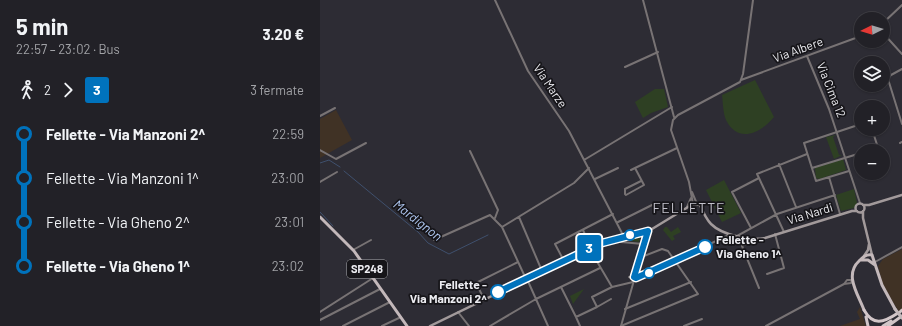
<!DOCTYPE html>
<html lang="it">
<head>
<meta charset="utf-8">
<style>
	:root { --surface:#222127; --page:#2a292f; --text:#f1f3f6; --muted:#a2a3a7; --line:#3f3e44 }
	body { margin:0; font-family:Barlow,sans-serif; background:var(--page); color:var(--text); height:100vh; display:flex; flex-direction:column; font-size:15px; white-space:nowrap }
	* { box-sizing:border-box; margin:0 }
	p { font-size:13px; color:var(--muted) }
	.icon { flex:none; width:22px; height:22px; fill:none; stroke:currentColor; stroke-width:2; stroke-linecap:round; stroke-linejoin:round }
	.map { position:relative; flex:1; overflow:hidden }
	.drawer { display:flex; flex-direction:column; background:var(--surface); width:320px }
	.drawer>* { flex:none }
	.badge { padding:0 8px; border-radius:3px; font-size:14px; line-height:26px }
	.needle { width:26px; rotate:265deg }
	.buttons { position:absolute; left:534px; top:12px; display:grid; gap:8px }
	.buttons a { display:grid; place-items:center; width:36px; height:36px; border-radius:50%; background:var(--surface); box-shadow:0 1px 3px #0004,0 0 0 1px var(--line); font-size:20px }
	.map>.badge { position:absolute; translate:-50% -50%; box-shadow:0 0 0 2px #fff }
	.legs { display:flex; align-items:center; gap:6px; height:44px; padding:0 16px; font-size:13px }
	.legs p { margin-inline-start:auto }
	.headline { display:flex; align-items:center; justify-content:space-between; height:68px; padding:0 16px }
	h1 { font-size:22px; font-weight:700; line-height:30px }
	ul { padding:0 16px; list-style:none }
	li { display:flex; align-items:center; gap:14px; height:44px; font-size:15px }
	li i { display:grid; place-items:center; width:6px; height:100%; margin:0 5px; background:currentColor }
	li i::after { content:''; width:10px; height:10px; margin:-5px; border:3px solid; border-radius:50%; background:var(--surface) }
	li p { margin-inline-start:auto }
	li:first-child i { background:linear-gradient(#0000 50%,currentColor 0) }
	li:last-child i { background:linear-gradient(currentColor 50%,#0000 0) }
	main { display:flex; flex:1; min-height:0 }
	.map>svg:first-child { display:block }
	.industrial { fill:#403225 }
	.green { fill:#2e4023 }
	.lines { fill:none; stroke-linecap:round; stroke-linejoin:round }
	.stream { stroke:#3f506d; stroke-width:1 }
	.minor { stroke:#787374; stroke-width:2 }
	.tertiary { stroke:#787374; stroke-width:2 }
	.secondary { stroke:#a29a9b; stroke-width:2.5 }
	.primary { stroke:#c3b8ba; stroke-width:3 }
	.trunk { stroke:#d2c6c8; stroke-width:3 }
	.primary-bridge { stroke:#c3b8ba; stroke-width:3 }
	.line-1-casing { stroke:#fff; stroke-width:9 }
	.line-1 { stroke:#0072bc; stroke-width:6 }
	.stop-1-dot { fill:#fff; stroke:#0072bc; stroke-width:2 }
	.labels { text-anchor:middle; stroke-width:3.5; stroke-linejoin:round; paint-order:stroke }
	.shield { fill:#161519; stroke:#acacb0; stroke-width:1 }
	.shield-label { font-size:11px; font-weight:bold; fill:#ececf1 }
	.street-label { font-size:12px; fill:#ececf1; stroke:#161519 }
	.stop-label { font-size:12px; font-weight:bold; fill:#ececf1; stroke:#161519; text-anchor:start }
	.water-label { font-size:13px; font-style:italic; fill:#b4cdf8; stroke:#161519 }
	.quarter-label { font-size:14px; letter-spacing:1px; fill:#c2c1cb; stroke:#161519 }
</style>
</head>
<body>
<main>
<section class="drawer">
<div class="headline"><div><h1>5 min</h1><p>22:57 – 23:02 · Bus</p></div><b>3.20 €</b></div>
<div class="legs"><svg class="icon" aria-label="walk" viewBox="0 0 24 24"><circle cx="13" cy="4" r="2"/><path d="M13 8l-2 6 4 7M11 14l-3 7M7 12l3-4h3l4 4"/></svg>2<svg class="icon" aria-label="forward" viewBox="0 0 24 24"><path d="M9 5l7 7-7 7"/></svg><b class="badge" style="background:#0072bc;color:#fff">3</b><p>3 fermate</p></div>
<ul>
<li><i style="color:#0072bc"></i><b>Fellette - Via Manzoni 2^</b><p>22:59</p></li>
<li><i style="color:#0072bc"></i><span>Fellette - Via Manzoni 1^</span><p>23:00</p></li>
<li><i style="color:#0072bc"></i><span>Fellette - Via Gheno 2^</span><p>23:01</p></li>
<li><i style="color:#0072bc"></i><b>Fellette - Via Gheno 1^</b><p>23:02</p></li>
</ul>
</section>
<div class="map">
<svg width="582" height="326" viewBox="0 0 582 326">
	<rect width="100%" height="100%" fill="#2d2c34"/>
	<!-- industrial -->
	<path class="industrial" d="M16,110L32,140L0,158V119Z
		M582,249V310L579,312L563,286L558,266L563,259Z
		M540,307L546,326H520L540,319L537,312Z"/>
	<!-- green -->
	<path class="green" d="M435,80L454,117C441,133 418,144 406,120C403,113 403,103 402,95Z
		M335,89H344L348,107L331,113L323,118L315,102Z
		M516,135L513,137L519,155H522L514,159L506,137Z
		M523,159L526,170L499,179L496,178L495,168Z
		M404,180L421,213L402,222L386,190Z
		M534,189L537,203L534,208L521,211L516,195Z
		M345,227H347L351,232L358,227L361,232L353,236L355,239L352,241L343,230Z
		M321,235L319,242L303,240L304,239Z
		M264,289L253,304L250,296Z"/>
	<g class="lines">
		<!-- stream -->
		<path class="stream" d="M0,163L9,160L20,167
			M24,171L98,232L108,243L129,254L168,235
			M0,212L13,226"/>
		<!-- minor -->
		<path class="minor" d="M175,0L208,71L249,131L304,237
			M563,33L582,54
			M305,67L338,52
			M582,69L571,75L568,79L582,124
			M0,116L15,108
			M552,129L559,151
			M580,143L582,142
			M0,150L16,159L46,143
			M150,151L178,210L175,218
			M547,151L558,148
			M264,160L352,107
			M459,164L476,207
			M563,165L565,173
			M492,168L541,153
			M311,170L315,168
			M529,171L496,181L484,143L541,124
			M509,177L520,214
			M439,178L464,232
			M275,179L298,168
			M321,181L305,189V194L306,195L324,185L315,168L357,148
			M0,182L17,172
			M199,217L222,271
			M298,222L332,205
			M182,227L254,183L269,168
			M431,228L412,192L439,178L437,174L487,154
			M263,230L271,248
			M417,236L457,214L515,195
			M299,238L301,242L323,244
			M431,239L430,242L422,246L439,288
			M114,240L170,215L182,227L206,279
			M33,250L51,240
			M272,253L292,287
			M244,261L235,244L293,214
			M555,262L582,247
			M447,274L464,268L455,234
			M309,277L314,279
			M314,277L321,276L409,235
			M207,279L228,326
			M241,287L256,317L277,307L272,297L292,287L313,282
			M164,299L156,283L198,262
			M277,307L291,299
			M305,309L371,282
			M0,312L53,278
			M138,312L149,326
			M256,317L260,326
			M0,320L60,289
			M23,326L70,302
			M62,326L81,317
			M170,326L216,299L280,268
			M301,326L378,294L348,251L342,249L319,258
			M364,326L382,319"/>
		<!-- tertiary -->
		<path class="tertiary" d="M323,0L354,117
			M563,23L582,5
			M487,56L509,109L540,203
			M421,80L541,36
			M372,192L377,204
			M373,204L369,182L351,130L353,120L358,115L420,82L423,74L433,0
			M367,207L371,198
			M524,284L531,283L532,280
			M301,326L328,231
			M446,326L524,284L527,280H532"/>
		<!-- secondary -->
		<path class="secondary" d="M535.5 208a4.5 4.5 0 1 1 9 0a4.5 4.5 0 1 1-9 0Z
			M543,205H549L582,195
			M543,211V218L552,255
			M544,256L548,250L549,244
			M110,326L277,245L332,229L373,204L380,205C383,212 386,219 391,224C402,235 430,241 445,238L532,211H537"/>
		<!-- primary -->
		<path class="primary" d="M0,217L34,251L87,326
			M552,255L562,285L575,309
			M540,260H548L555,265
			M544,310C538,294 524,275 539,261C543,257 546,254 552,255"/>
		<!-- trunk -->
		<path class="trunk" d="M544,310C553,326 563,323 578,313
			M580,312L582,310
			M546,317L548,326
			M563,326L571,321
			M568,326L582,316"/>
		<!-- primary-bridge -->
		<path class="primary-bridge" d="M575,309L582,318"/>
	</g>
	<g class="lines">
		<defs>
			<path id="line-1" d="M178,292L282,243L328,231L314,277L316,278L385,247"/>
		</defs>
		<!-- line-1 casing -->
		<use href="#line-1" class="line-1-casing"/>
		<!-- line-1 -->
		<use href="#line-1" class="line-1"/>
	</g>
	<!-- markers -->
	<g class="stop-1-dot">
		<circle cx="310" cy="235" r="5"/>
		<circle cx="385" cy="247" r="7"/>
		<circle cx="329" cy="273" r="5"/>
		<circle cx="178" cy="292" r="7"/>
	</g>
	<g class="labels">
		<!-- shield labels -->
		<rect class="shield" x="27" y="260" width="40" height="18" rx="3"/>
		<g class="shield-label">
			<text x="47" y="273">SP248</text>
		</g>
		<!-- street labels -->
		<g class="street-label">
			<text transform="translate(478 50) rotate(-20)" y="4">Via Albere</text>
			<text transform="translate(230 86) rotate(56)" y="4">Via Marze</text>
			<text transform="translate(511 90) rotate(68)" y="4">Via Cima 12</text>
			<text transform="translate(490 214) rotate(-17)" y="4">Via Nardi</text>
		</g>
		<!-- stop labels -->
		<g class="stop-label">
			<text x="396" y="244">Fellette -<tspan x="396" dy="14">Via Gheno 1^</tspan></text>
			<text x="167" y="289" text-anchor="end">Fellette -<tspan x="167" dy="14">Via Manzoni 2^</tspan></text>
		</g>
		<!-- water labels -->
		<g class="water-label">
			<text transform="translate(98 220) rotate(38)" y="5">Mardignon</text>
		</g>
		<!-- quarter labels -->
		<g class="quarter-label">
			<text x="369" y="213">FELLETTE</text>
		</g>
	</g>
</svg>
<div class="buttons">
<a><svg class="needle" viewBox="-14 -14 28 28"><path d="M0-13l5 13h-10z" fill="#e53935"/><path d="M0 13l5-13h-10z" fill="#a2a3a7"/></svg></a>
<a><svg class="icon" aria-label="layers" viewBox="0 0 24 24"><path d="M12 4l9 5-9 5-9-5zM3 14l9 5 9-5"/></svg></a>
<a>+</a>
<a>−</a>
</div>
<b class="badge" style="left:269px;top:248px;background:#0072bc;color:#fff">3</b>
</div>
</main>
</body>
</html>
